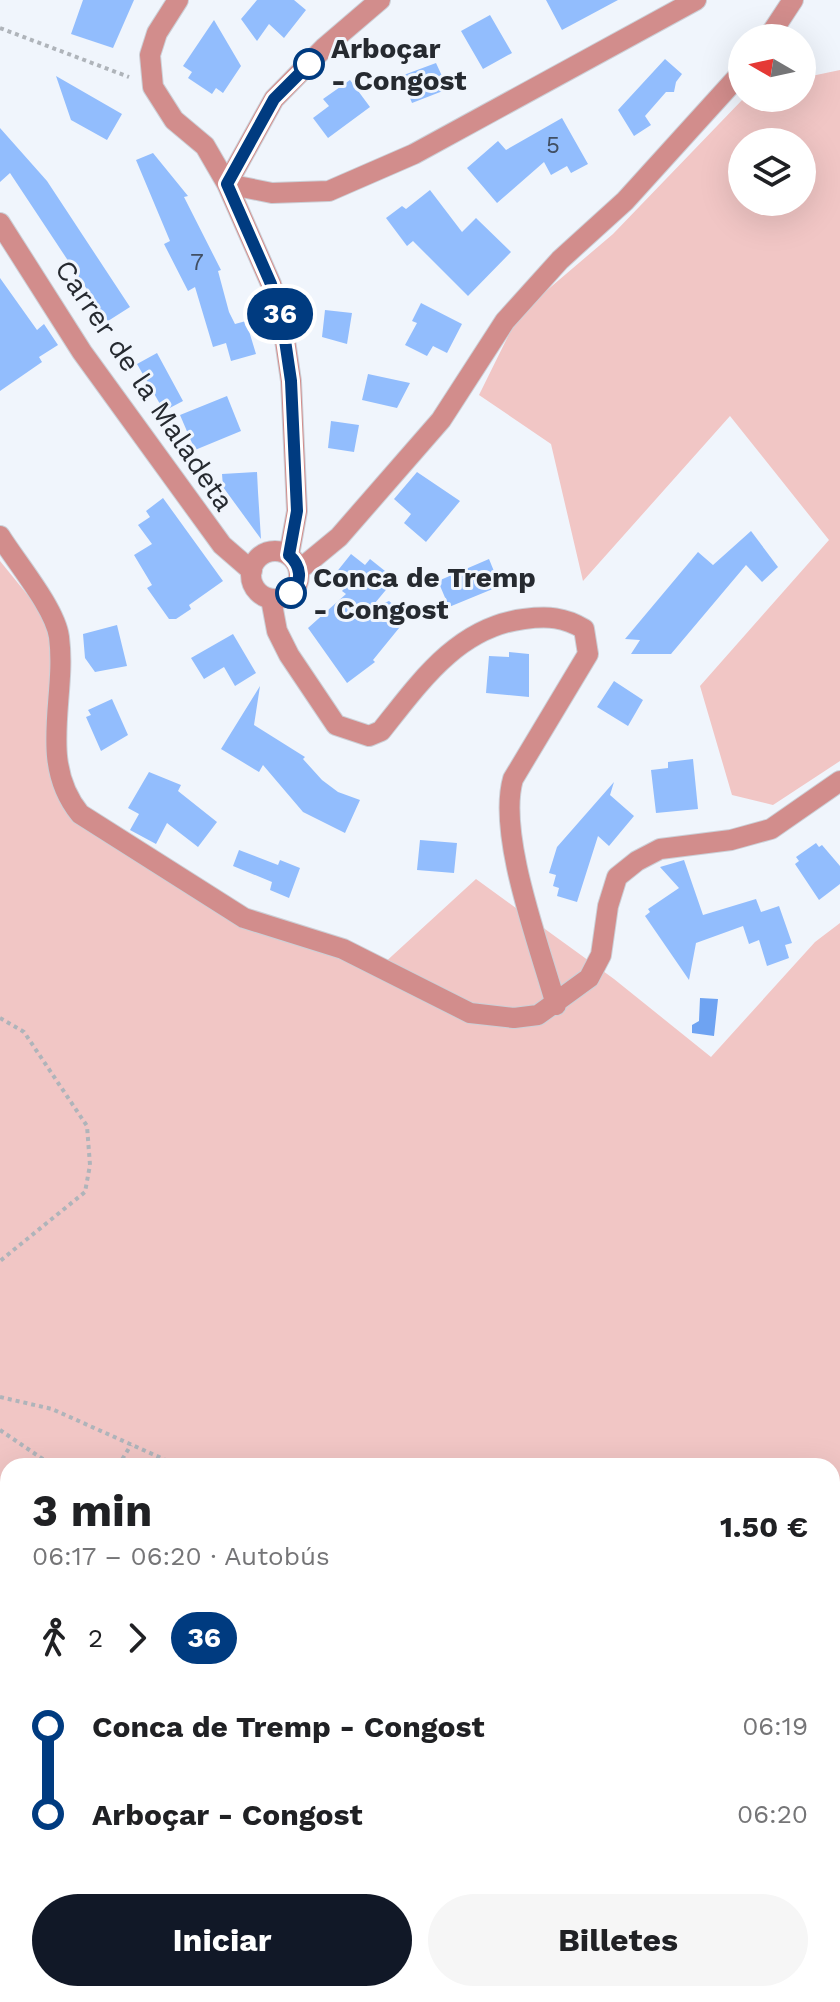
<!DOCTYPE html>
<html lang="es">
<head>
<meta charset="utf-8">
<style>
	:root { --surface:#fff; --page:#f6f6f6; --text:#202124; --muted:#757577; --accent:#111827 }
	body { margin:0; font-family:"Work Sans",sans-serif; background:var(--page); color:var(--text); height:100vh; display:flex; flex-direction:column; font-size:30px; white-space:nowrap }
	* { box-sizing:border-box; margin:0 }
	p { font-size:26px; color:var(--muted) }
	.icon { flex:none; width:44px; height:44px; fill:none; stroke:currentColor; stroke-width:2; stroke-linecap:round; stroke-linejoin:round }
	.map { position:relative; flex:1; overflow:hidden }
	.sheet { position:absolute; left:0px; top:1458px; width:840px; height:544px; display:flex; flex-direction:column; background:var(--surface); border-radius:24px 24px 0 0; box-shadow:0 8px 32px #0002 }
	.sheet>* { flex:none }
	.badge { padding:0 16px; border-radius:26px; font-size:28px; line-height:52px }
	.needle { width:52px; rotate:279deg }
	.fabs { position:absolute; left:728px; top:24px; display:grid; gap:16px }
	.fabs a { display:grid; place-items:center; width:88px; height:88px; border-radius:50%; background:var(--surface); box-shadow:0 8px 32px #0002; font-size:40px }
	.map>.badge { position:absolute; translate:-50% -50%; box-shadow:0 0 0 4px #fff }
	.legs { display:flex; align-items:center; gap:12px; height:88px; padding:0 32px; font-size:26px }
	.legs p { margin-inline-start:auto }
	.headline { display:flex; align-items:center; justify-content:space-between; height:136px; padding:0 32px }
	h1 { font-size:44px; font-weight:700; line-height:60px }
	.primary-button { display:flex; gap:16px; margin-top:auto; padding:16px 32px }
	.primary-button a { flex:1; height:92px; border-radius:48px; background:var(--accent); color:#fff; font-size:32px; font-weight:700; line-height:92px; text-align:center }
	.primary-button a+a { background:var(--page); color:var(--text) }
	ul { padding:0 32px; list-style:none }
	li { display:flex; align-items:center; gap:28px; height:88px; font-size:30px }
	li i { display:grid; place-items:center; width:12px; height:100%; margin:0 10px; background:currentColor }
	li i::after { content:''; width:20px; height:20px; margin:-10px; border:6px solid; border-radius:50%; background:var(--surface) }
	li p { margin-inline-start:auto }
	li:first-child i { background:linear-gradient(#0000 50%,currentColor 0) }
	li:last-child i { background:linear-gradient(currentColor 50%,#0000 0) }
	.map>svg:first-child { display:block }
	.green { fill:#f1c6c5; fill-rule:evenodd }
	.water { fill:#6ea3f2 }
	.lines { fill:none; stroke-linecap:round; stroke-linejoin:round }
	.stream { stroke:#6ea3f2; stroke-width:7 }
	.building { fill:#92bdfd }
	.street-casing { stroke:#ccd0d7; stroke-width:22 }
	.path { stroke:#afb4ba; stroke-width:4; stroke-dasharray:4 4; stroke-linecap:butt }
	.street { stroke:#d28d8c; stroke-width:20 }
	.line-1-casing { stroke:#fff; stroke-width:18 }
	.line-1 { stroke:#003b80; stroke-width:12 }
	.stop-1-dot { fill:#fff; stroke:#003b80; stroke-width:4 }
	.labels { text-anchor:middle; stroke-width:6; stroke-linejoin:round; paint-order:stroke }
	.number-label { font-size:24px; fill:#414f63 }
	.stop-label { font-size:28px; font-weight:bold; fill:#262a30; stroke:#f0f5fc; text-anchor:start }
	.street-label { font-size:28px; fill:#262a30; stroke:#f0f5fc }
</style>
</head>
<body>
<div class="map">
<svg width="840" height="2002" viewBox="0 0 840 2002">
	<rect width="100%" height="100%" fill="#f0f5fc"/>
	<!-- green -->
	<path class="green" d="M840,70V761L773,805L732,795L700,686L829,540L730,416L583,581L551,444L479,395L519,314L613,234L744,98H802V78ZM742,142H802V202H742Z
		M0,561L52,625L56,770L81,818L187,889L381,966L476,879L614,979L711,1057L815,942L840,923V2002H0ZM8,1466H832V1994H8Z"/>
	<!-- water -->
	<path class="water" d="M700,998L718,999L714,1036L692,1033V1025L699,1021Z"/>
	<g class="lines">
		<!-- stream -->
		<path class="stream" d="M0,1847L8,1848"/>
	</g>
	<!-- building -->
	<path class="building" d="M83,0H134L113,48L71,34Z
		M257,0H294L306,10L284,38L269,24L257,41L241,19Z
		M546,0H618L562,30Z
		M490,15L512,53L483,69L461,31Z
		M214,20L241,66L223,93L216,88L212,94L188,78L192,72L183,66Z
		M665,59L682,74L676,82L674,92H666L645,116L651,125L634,136L618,110Z
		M436,63L448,89L412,103L401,76Z
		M56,76L122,114L107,140L71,120Z
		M350,80L370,107L328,138L313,118L329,106L323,99Z
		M562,118L588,164L571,173L567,166L551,175L544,162L497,203L467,168L498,141L506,150Z
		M0,128L47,181L130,307L108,321L10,173L0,182Z
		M153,153L188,196L184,197L221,270L218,271L229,312L235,324L246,321L256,354L231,361L226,343L213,347L195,287L188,291L164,244L170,241L136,160Z
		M430,190L462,232L476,218L511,252L468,296L413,241L407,246L386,218L402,206L406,209Z
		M0,278L37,330L44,324L58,345L39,357L42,362L0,391Z
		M421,303L462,324L447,353L433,346L427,356L405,345L417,323L412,321Z
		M325,310L352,313L347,344L322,337Z
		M157,353L183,401L164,411L137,364Z
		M368,374L410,383L397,408L362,400Z
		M227,396L241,431L195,450L180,415Z
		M331,421L359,425L354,452L328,448Z
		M257,472L258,492L261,539L223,487L222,474Z
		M417,472L460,501L426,542L404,523L411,514L394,499Z
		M163,498L223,581L189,605L191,609L176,619H169L147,588L152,585L134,555L152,544L138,525L150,517L146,511Z
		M751,531L778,567L762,582L746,565L671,654H631L640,640L625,639L698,552L713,565Z
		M351,554L365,565L370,559L395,579L370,609L389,601L408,617L373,660L375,662L347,683L308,628L346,594L342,591L348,584L335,574Z
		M489,559L500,586L449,607L438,581Z
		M117,625L127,666L95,672L85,658L83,634Z
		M233,634L256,673L235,686L224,667L204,679L191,658Z
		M509,652L529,654V697L486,693L489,656L509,657Z
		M614,681L643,700L628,726L597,707Z
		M260,686L254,725L305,757L303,759L322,780L338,792L360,800L345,833L303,812L263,765L259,772L221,749Z
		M112,699L128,735L101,751L86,717L91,715L88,710Z
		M693,759L698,809L656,813L651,770L668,768V762Z
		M149,772L181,785L178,791L217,822L198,847L167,823L156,844L130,830L139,814L128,808Z
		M614,782L610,795L634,816L609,846L598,836L577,902L557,896L559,888L553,886L556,875L549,873L557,847Z
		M420,840L457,843L454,873L417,870Z
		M816,843L819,847L822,845L840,866V884L819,900L795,864L799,861L796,857Z
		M239,850L278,865L280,860L300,868L289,898L270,890L272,882L233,866Z
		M684,860L703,915L756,899L761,912L779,906L792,943L785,945L789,958L767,966L759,940L749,944L743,926L696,943L689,980L645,916L650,912L648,909L679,888L660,867Z"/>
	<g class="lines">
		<defs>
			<path id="street" d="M178,0L157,33L150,55L153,87L174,120L205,146L227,184L271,284L282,320L291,381L297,511L289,555
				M768,38L793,0
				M227,184L272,193L329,191L414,154L696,0
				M227,184L274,99L325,47L380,0
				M0,223L82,352L222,545L252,571
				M0,536C16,562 55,608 59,637C67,698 37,761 80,814L244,918L343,949L470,1013L514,1018L538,1015L589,978L601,955L608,906L617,877L637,861L660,849L731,840L771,829L840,781
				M251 575a24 24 0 1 1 48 0a24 24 0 1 1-48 0Z
				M299,570L339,537L441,420L505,321L560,260L625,201L742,72
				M271,599L277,631L289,655L336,725L369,736L381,731C420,682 458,627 524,619C548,616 564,617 584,629L588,654L513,779C497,835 540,947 556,1005"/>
		</defs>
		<!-- street casing -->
		<use href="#street" class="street-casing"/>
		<!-- path -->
		<path class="path" d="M0,28L129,77
			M0,1018L24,1032L87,1126L90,1165L85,1192L0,1261
			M0,1397L52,1409L179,1466
			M0,1430L53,1466
			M118,1466L131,1445
			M832,1476H840
			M0,1489H8
			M832,1693L840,1695
			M832,1890L840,1902
			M832,1944H840
			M172,2002L180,1994
			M665,2002L673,1994"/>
		<!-- street -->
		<use href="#street" class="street"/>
	</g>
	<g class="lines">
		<defs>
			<path id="line-1" d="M291,593C303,581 301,566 289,555L297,511L291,381L282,320L271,284L227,184L274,99L309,64"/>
		</defs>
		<!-- line-1 casing -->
		<use href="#line-1" class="line-1-casing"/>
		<!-- line-1 -->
		<use href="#line-1" class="line-1"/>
	</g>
	<!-- markers -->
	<g class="stop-1-dot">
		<circle cx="309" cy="64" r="14"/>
		<circle cx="291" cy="593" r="14"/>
	</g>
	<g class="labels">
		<!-- number labels -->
		<g class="number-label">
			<text x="553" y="153">5</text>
			<text x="197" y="270">7</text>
		</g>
		<!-- stop labels -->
		<g class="stop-label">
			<text x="331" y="58">Arboçar<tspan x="331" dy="32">- Congost</tspan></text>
			<text x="313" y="587">Conca de Tremp<tspan x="313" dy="32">- Congost</tspan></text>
		</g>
		<!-- street labels -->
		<g class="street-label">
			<text transform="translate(145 385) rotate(56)" y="10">Carrer de la Maladeta</text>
		</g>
	</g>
</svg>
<div class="fabs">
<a><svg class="needle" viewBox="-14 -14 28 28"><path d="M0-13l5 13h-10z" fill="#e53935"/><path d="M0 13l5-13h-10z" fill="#757577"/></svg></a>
<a><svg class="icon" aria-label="layers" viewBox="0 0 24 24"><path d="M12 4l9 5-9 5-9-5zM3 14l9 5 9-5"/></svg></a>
</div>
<b class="badge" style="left:280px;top:314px;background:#003b80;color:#fff">36</b>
<section class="sheet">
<div class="headline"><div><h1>3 min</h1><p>06:17 – 06:20 · Autobús</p></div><b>1.50 €</b></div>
<div class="legs"><svg class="icon" aria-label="walk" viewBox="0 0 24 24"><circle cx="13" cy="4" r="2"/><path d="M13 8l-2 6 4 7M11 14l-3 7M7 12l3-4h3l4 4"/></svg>2<svg class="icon" aria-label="forward" viewBox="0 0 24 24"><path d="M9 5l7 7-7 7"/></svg><b class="badge" style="background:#003b80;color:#fff">36</b></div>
<ul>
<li><i style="color:#003b80"></i><b>Conca de Tremp - Congost</b><p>06:19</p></li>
<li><i style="color:#003b80"></i><b>Arboçar - Congost</b><p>06:20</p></li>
</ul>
<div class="primary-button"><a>Iniciar</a><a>Billetes</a></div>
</section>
</div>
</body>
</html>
